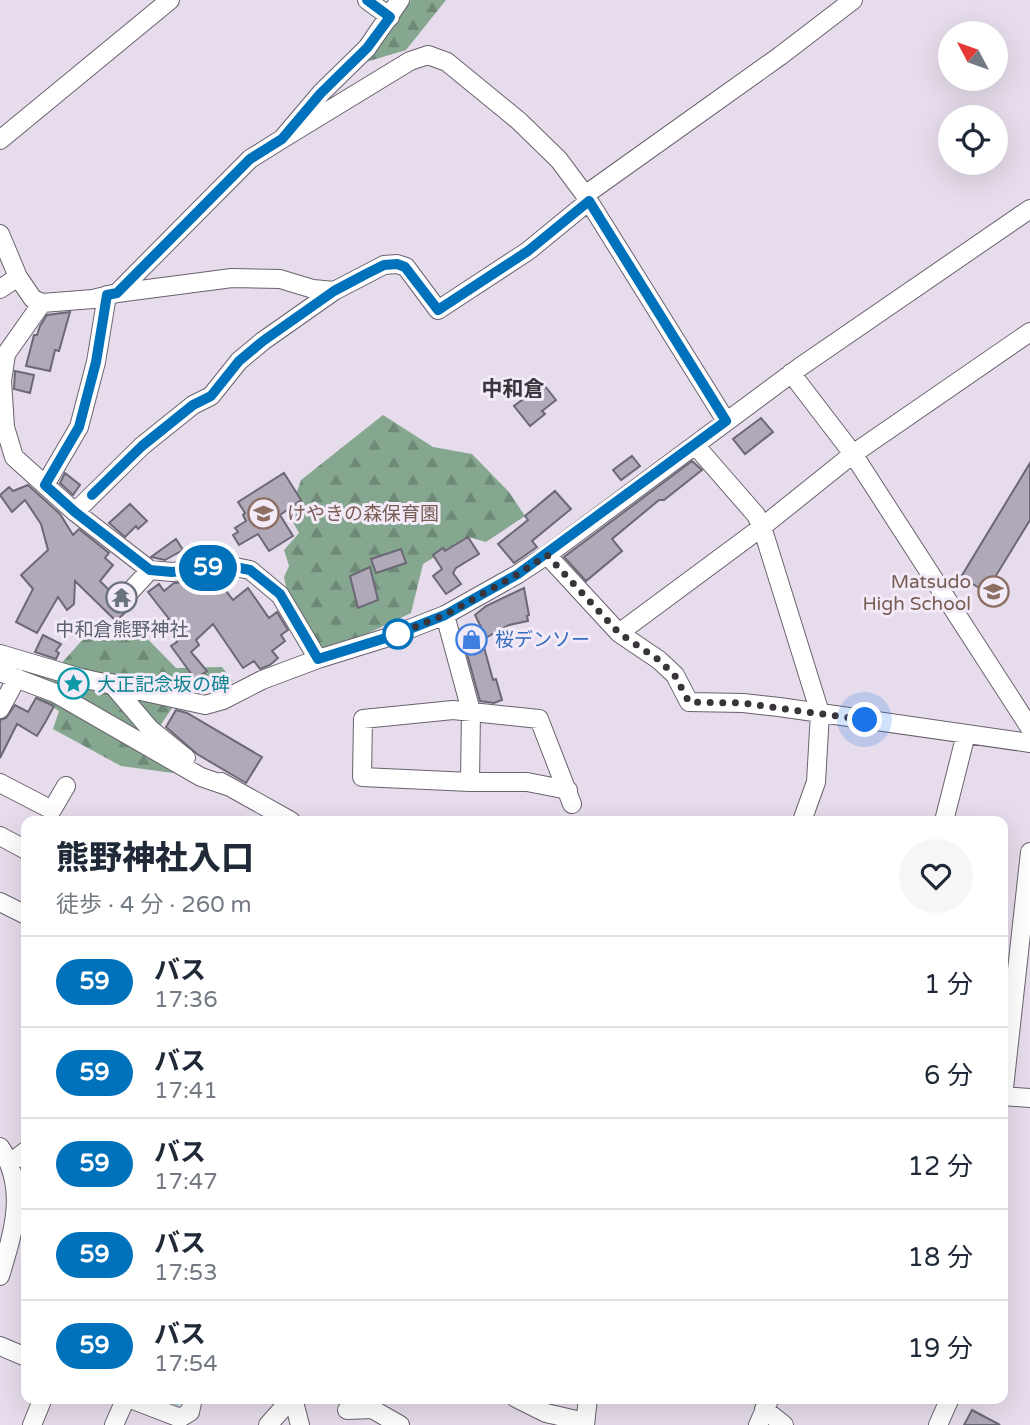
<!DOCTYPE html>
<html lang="ja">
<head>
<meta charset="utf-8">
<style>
	:root { --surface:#fff; --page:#f6f6f7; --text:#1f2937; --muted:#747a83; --line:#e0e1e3 }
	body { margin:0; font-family:"Varela Round","Noto Sans JP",sans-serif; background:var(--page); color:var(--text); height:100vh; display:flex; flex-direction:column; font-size:26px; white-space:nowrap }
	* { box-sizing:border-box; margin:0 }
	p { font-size:23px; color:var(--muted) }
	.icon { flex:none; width:38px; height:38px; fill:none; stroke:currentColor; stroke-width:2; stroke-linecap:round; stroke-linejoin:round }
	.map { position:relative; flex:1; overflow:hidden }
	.details { position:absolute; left:21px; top:816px; width:987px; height:588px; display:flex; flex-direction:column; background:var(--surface); border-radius:14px; box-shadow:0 7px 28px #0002 }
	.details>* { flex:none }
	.badge { padding:0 14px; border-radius:23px; font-size:24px; line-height:46px }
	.needle { width:46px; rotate:311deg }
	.controls { position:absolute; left:938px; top:21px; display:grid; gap:14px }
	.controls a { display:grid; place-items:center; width:70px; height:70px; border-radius:50%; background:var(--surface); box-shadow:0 7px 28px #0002; font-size:35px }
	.you { position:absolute; width:35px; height:35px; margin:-18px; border:5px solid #fff; border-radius:50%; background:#1a73e8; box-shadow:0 0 0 10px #1a73e833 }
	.map>.badge { position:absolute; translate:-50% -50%; box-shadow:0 0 0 4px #fff }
	.round { display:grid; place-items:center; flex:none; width:74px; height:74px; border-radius:37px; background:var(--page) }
	.summary { display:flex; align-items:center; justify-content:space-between; height:119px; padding:0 35px }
	h1 { font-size:33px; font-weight:800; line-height:52px }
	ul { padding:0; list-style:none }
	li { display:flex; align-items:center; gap:21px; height:91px; padding:0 35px; border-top:2px solid var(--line) }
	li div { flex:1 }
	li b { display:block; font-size:26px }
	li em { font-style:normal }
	li .badge { min-width:77px; font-weight:700; text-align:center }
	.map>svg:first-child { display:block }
	.forest { fill:url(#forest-firs) }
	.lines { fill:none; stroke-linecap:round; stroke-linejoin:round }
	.stream { stroke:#a6d0e1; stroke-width:4.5 }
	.building { fill:#afa9b8; stroke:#6d6875; stroke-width:2 }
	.minor-casing { stroke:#6a626e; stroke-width:20 }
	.minor { stroke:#fff; stroke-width:18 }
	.line-casing { stroke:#fff; stroke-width:16 }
	.line { stroke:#0072bc; stroke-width:10 }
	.walk { stroke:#38343a; stroke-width:7; stroke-dasharray:0 12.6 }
	.stop-dot { fill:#fff; stroke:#0072bc; stroke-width:3.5 }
	.labels { text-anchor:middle; stroke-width:6; stroke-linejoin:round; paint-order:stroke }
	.education-label { font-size:19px; fill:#785e54; stroke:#f3eaf8; text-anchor:start }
	.worship-label { font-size:19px; fill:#5b616d; stroke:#f3eaf8 }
	.shop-label { font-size:19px; fill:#366cbe; stroke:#f3eaf8; text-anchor:start }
	.culture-label { font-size:19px; fill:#0d838f; stroke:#f3eaf8; text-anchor:start }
	.neighbourhood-label { font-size:21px; font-weight:bold; fill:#38343a; stroke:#f3eaf8 }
</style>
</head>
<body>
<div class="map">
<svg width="1030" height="1425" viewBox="0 0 1030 1425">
	<defs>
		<pattern id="forest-firs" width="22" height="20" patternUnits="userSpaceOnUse" patternTransform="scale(1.75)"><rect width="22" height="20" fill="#85a78f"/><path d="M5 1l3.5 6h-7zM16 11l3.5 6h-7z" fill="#6e8976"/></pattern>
	</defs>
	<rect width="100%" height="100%" fill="#e6dceb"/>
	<!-- forest -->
	<path class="forest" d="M411,0H446L406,50L366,62Z
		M383,415L433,447L472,454L509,492L525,516L486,542L468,537L423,564L411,613L337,648L318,650L288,596L284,577L289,566L284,550L299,533L289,515L301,480Z
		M131,622L176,668L222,667L233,681L180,696L152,738L182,767L173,773L121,766L53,729L59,711L0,674V664L49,677L86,636Z"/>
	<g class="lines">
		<!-- stream -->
		<path class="stream" d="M173,1412L180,1398"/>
	</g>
	<!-- building -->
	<path class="building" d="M70,312L59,351L55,350L50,371L26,366L34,335H37L40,326L47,315Z
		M15,371L34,375L30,393L14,389Z
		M541,381L556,400L542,411L545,414L530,426L514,406L534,391L531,388Z
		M761,418L773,432L745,454L733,439Z
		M632,456L640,466L621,480L613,470Z
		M692,461L702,470L664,500H659L612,539L622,551L586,581L564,557Z
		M1030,463V520L986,592L961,577Z
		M65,473L80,485L73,495L60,483Z
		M284,473L301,500L280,515L293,536L269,551L258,534L239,545L233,535L238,532L235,528L246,521L243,515L245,513L238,502Z
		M28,485L60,514L73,535L79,529L109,553L105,558L113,565L100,581L115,596L118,604L128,610L116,621L75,581L74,604L67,610L58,597L37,633L16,622L33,589L21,575L48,550L41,524L25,500L12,512L0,495L9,487L13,491Z
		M555,491L571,509L532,541L537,547L514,563L498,544L528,520L525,516Z
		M130,504L147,521L138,529L136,526L125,537L109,523Z
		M468,537L479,554L456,568L453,573L461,584L446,594L433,576L442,569L433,555L443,548L445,551Z
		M176,539L183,550L165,560L151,557Z
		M401,549L406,563L376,573L371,559Z
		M370,567L378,600L358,608L350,576Z
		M211,579L217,587L221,584L233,600L248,588L269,618L277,612L288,630L281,635L285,641L272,651L278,658L270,665L260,669L254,661L243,668L213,624L196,640L199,645L191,652L207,671L195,679L171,646L177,642L163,624L169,619L148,592L159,584L164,591L174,583L186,582L192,592L207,580Z
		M524,588L529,615L527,616L528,621L509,625L482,640L493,680L496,679L502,700L494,703L480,701L467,654L471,653L464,634L481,627L475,615L486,606Z
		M43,635L61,644L56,651L59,653L56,659L35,652Z
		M36,698L54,706L46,721L37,736L17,724L0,758V720L6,718L15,705L28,712Z
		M176,710L187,713L262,757L246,783L197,754L166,727Z
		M972,1410L1000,1425H964Z"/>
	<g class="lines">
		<defs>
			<path id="minor" d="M367,0L390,17
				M282,139L410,61L428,55L447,62L519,121L559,160L585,195L726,421
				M0,140L170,0
				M585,195L780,56L853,0
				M0,234L18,277L33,299L42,303L93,299L117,293L232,278L280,279L313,289L334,291L384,265L397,264L406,267L438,310L528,251L589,201
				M0,289L18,277
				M117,293L250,159L282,139L321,93L367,48L400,0
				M42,303L6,354L2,381L5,427L14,457L75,512L150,570L172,572L230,566L250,570L280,595L318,659
				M791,373L853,454L1030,728
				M695,445L756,515L762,527L820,713L816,782L802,821
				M45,485L79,427L96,362L107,295
				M75,512L142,446L193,405L211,396L239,361L263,341L334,291
				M547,555L619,633L659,660L675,675L689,702L743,703L779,707L1030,743
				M126,596L150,570
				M445,615L471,711L470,782
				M619,633L762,527L853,454L1030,332
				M0,654L81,678L205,705L223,700L262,680L318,659L389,637L445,615L518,574L547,555L800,367L1030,209
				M0,672L55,693L201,777L230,787
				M111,683L150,729L186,758
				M0,709L17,678
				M221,782L291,821
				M0,783L52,810L66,786
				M568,790L527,782H470L362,777L363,719L453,710L539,719L572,804
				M944,821L966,734
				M0,836L26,850
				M0,902L26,915
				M1003,1096L1030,1098
				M1003,1097L1030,852
				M0,1147C28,1188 13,1233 0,1276
				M9,1164L26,1151
				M0,1346L26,1357
				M128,1398L180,1418L190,1412L193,1398
				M293,1398L300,1425
				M516,1398L546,1413L585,1422
				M764,1409L784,1425
				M347,1410L372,1409L400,1425
				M32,1425L43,1398
				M114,1425L126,1398
				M268,1425L292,1398
				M585,1425L588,1398
				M758,1425L770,1398
				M938,1425L950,1398"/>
		</defs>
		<!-- minor casing -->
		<use href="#minor" class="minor-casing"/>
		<!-- minor -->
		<use href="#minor" class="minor"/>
	</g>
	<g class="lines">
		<defs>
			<path id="line" d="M92,495L142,446L193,405L211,396L239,361L263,341L334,291L366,274L384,265L397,264L405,267L438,310L528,251L589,201L726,421L518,574L445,615L389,637L318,659L280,594L250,570L230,566L172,572L150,570L75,512L45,485L79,427L96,362L107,295L117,293L250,159L282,139L321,93L367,48L390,17L367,0"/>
		</defs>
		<!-- line casing -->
		<use href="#line" class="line-casing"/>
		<!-- line -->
		<use href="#line" class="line"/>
		<!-- walk -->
		<path class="walk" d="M398,634L389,637L445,615L518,574L547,555L619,633L659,660L675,676L689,702L743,703L865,720"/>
	</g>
	<!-- icons -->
	<defs>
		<symbol id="school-ring" viewBox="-11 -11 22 22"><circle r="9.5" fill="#f3eaf8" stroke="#8d6e63" stroke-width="1.5"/><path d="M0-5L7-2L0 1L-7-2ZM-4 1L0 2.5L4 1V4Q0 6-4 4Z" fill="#8d6e63"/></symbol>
		<symbol id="temple-ring" viewBox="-11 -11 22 22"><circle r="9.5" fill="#f3eaf8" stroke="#6b7280" stroke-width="1.5"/><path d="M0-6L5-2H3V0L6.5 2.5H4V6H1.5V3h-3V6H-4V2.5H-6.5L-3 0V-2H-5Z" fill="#6b7280"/></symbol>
		<symbol id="shop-ring" viewBox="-11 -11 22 22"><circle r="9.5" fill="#f3eaf8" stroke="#3f7fe0" stroke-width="1.5"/><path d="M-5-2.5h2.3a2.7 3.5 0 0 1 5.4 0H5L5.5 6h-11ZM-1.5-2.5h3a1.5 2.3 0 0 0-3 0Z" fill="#3f7fe0"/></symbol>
		<symbol id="sight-ring" viewBox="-11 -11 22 22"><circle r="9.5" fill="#f3eaf8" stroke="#0f9aa8" stroke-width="1.5"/><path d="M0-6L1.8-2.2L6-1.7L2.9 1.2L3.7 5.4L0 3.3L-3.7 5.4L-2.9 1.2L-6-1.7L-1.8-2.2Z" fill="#0f9aa8"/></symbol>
	</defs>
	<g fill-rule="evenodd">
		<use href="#school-ring" x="246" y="496" width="35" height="35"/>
		<use href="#school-ring" x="976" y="574" width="35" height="35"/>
		<use href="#temple-ring" x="104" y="580" width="35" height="35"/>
		<use href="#shop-ring" x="454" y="622" width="35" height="35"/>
		<use href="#sight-ring" x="56" y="666" width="35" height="35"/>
	</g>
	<!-- markers -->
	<circle class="stop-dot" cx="398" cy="634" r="14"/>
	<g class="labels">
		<!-- education labels -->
		<g class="education-label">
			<text x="287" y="520">けやきの森保育園</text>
			<text x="971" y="588" text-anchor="end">Matsudo<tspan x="971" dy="22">High School</tspan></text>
		</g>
		<!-- worship labels -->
		<g class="worship-label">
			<text x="122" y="636">中和倉熊野神社</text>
		</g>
		<!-- shop labels -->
		<g class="shop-label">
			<text x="495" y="646">桜デンソー</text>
		</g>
		<!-- culture labels -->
		<g class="culture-label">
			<text x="97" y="691">大正記念坂の碑</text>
		</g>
		<!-- neighbourhood labels -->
		<g class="neighbourhood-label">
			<text x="513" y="396">中和倉</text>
		</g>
	</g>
</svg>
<div class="controls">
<a><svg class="needle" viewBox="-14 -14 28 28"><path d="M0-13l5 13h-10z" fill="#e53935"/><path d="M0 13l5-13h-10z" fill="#747a83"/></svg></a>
<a><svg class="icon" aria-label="locate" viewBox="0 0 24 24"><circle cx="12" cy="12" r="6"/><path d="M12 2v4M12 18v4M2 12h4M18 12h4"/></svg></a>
</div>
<div class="you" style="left:865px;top:720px"></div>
<b class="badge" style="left:208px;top:568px;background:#0072bc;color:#fff">59</b>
<section class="details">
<div class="summary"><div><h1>熊野神社入口</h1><p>徒歩 · 4 分 · 260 m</p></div><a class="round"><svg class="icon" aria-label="heart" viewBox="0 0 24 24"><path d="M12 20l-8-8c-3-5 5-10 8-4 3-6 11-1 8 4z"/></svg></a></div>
<ul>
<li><span class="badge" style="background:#0072bc;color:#fff">59</span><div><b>バス</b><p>17:36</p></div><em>1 分</em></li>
<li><span class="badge" style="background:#0072bc;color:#fff">59</span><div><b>バス</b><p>17:41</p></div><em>6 分</em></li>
<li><span class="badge" style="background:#0072bc;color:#fff">59</span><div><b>バス</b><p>17:47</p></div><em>12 分</em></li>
<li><span class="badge" style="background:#0072bc;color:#fff">59</span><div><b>バス</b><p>17:53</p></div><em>18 分</em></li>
<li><span class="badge" style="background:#0072bc;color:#fff">59</span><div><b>バス</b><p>17:54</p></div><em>19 分</em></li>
</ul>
</section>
</div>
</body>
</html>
